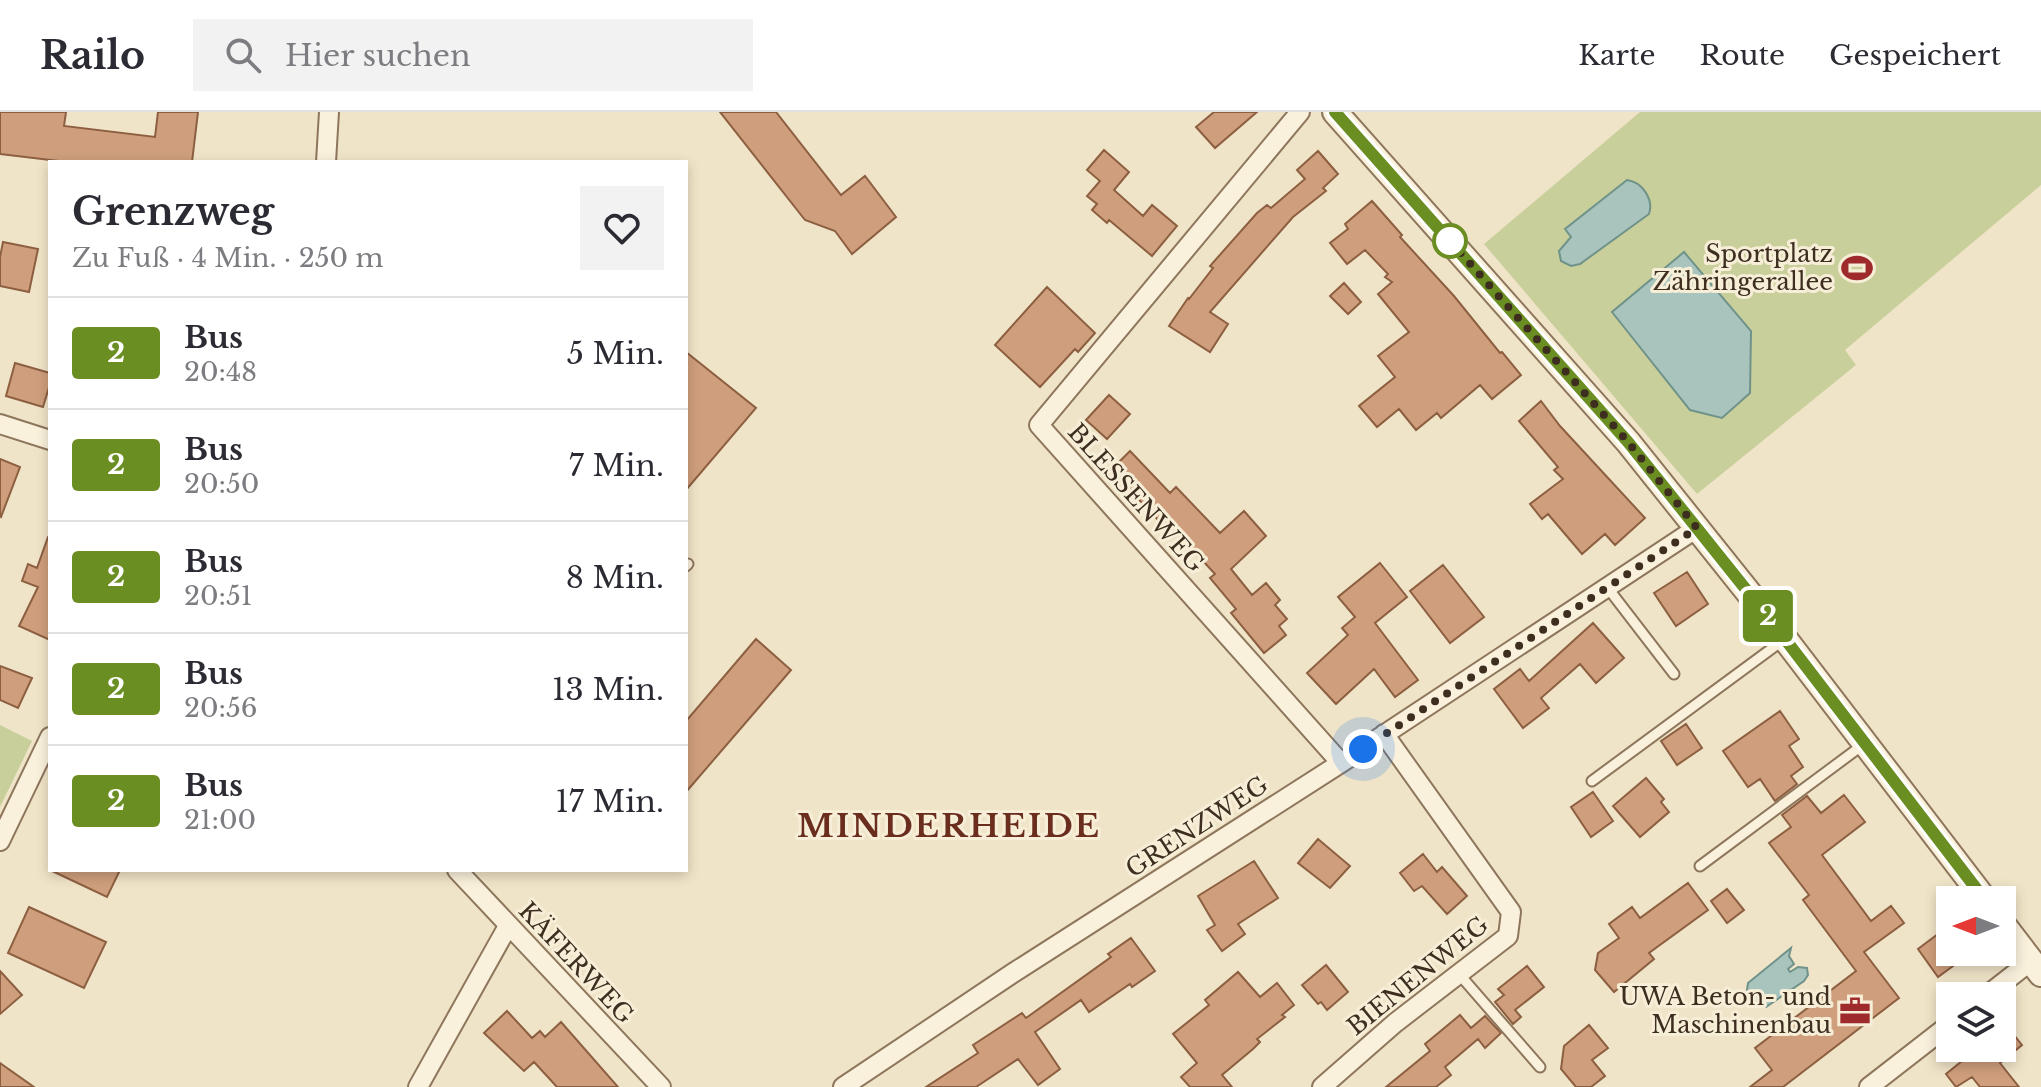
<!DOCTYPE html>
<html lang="de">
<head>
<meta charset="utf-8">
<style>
	:root { --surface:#fff; --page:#f2f2f3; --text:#2b2b33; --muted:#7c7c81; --line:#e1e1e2 }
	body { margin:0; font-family:"Libre Baskerville",serif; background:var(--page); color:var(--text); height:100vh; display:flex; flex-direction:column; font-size:30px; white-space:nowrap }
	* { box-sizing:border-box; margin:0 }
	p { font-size:26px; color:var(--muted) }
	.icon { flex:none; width:44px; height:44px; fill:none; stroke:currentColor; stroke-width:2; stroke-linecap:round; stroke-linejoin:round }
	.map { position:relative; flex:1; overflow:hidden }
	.sheet { position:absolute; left:48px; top:48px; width:640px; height:712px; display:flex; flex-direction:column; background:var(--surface); border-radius:0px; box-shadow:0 4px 12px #0003 }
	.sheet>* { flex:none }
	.badge { padding:0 16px; border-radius:6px; font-size:28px; line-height:52px }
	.needle { width:52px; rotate:270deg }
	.tools { position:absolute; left:1936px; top:774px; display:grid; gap:16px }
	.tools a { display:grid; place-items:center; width:80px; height:80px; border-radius:0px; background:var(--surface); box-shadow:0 4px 12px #0003; font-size:40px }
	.you { position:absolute; width:40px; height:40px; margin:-20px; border:6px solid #fff; border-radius:50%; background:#1a73e8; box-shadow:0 0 0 12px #1a73e833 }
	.map>.badge { position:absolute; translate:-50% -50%; box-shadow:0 0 0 4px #fff }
	.round { display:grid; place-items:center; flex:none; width:84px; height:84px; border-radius:0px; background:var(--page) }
	.summary { display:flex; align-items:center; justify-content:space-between; height:136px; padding:0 24px }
	h1 { font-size:38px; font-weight:800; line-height:60px }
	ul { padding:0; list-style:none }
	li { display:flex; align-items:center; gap:24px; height:112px; padding:0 24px; border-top:2px solid var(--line) }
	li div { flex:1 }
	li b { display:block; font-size:30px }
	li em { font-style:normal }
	li .badge { min-width:88px; font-weight:700; text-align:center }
	header { display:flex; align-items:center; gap:48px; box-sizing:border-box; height:112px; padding:0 40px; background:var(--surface); border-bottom:2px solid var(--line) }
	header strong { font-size:38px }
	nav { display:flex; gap:44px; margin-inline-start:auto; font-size:28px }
	.search { width:560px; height:72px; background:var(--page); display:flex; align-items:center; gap:20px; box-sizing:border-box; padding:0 28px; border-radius:0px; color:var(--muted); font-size:30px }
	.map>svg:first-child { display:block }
	.green { fill:#c9cf9b }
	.water { fill:#a9c4bc; stroke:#6f938a; stroke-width:2 }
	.building { fill:#cf9f7d; stroke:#8d5f41; stroke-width:2 }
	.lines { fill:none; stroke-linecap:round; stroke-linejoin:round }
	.service-casing { stroke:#8d765c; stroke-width:13 }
	.minor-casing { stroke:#8d765c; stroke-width:22 }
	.tertiary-casing { stroke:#8d765c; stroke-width:28 }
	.service { stroke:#faf1dc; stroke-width:9 }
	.minor { stroke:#faf1dc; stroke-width:18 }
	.tertiary { stroke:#faf1dc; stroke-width:24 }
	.line-casing { stroke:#fff; stroke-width:18 }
	.line { stroke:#6b8e23; stroke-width:12 }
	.walk { stroke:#3d2e20; stroke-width:8; stroke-dasharray:0 14.4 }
	.stop-dot { fill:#fff; stroke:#6b8e23; stroke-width:4 }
	.labels { text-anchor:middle; stroke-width:6; stroke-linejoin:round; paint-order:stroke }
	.poi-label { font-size:24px; fill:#3d2e20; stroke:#f7eed8; text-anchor:end }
	.street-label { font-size:24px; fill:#3d2e20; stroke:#f7eed8 }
	.district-label { font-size:32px; font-weight:bold; letter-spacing:2px; fill:#6b2e1e; stroke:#f7eed8 }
</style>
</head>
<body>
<header>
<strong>Railo</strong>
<div class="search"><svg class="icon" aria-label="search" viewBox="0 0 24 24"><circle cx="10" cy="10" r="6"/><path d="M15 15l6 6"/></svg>Hier suchen</div>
<nav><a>Karte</a><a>Route</a><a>Gespeichert</a></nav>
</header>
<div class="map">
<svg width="2041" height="975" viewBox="0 0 2041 975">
	<rect width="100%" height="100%" fill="#f0e4c8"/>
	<!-- green -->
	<path class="green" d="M1640,0H2041V73L1845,238L1856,253L1697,382L1484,132Z
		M0,613L32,629L0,695Z"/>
	<!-- water -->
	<path class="water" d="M1627,68C1642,70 1654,87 1649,102L1580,152L1571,154L1561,149L1559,139L1571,125L1565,117Z
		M1684,140L1751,219L1750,281L1722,306L1690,298L1612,200Z
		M1791,836L1789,844L1794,852L1788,857L1790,860L1798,855L1807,856L1808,863L1804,869L1766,895L1753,894L1746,885L1748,871Z"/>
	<!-- building -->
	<path class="building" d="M0,0H66L64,14L155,25L158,0H198L192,50H67L0,42Z
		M720,0H776L841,83L865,64L896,105L852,142L835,119L805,108Z
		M1214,0H1257L1215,36L1196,15Z
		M1104,38L1129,60L1114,78L1143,104L1152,93L1177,114L1152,144L1109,108L1107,111L1092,98L1097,92L1087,84L1100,69L1087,58Z
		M1318,39L1338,62L1323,76L1326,79L1293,105L1210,200L1228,212L1210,240L1169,214L1188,186L1189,187L1213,156L1210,154L1257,101L1267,93L1271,96L1305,67L1297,58Z
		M1372,89L1402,123L1400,125L1454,184L1500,241L1502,240L1521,263L1492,287L1480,273L1441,306L1437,301L1416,318L1399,297L1377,315L1359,294L1395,265L1378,244L1409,220L1378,182L1392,170L1385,165L1388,162L1365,138L1347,152L1330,131L1348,117L1345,112Z
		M3,130L38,137L29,180L0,174V145Z
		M1344,171L1361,190L1348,202L1330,184Z
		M1047,175L1095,221L1078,240L1075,237L1040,275L995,233Z
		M686,240L756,296L686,378Z
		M15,251L50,261V272L43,295L6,284Z
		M1109,283L1130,302L1107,327L1086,308Z
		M1541,289L1560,314L1645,406L1615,433L1605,422L1582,442L1548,402L1542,407L1530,392L1563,367L1554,358L1558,355L1519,309Z
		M1130,339L1170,381L1176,375L1220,421L1244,399L1266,424L1231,457L1252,483L1266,471L1280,488L1275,493L1287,507L1279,514L1286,523L1264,541L1231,501L1236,497L1210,466L1215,462L1178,422L1174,425L1111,358Z
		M0,347L20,355L1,405L0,404Z
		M48,425H50V528L19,514L38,475L22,469L28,452L37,456Z
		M1380,451L1407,485L1375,511L1418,568L1395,585L1374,557L1336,592L1307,561L1348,523L1342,516L1355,505L1338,485Z
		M1443,453L1484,505L1450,531L1410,479Z
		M1687,460L1708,492L1676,514L1654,481Z
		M1593,511L1624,546L1596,571L1580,552L1541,586L1549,596L1523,616L1494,577L1520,557L1529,569Z
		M756,527L791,558L686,680V609Z
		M0,554L32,566L18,596L0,588Z
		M1780,599L1799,627L1789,634L1803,655L1791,664L1797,672L1775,689L1760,667L1748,675L1723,639Z
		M1686,612L1702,636L1677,653L1661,629Z
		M1646,666L1664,687L1661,690L1669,700L1640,725L1613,694Z
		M1593,680L1613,709L1591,725L1571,695Z
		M1844,683L1865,710L1822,743L1871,809L1891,794L1904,811L1864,840L1899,886L1783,975H1750L1772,958L1755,936L1856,859L1803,788L1809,783L1769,731L1791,715L1782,703L1807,684L1821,701Z
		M1318,727L1350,754L1330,776L1298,751Z
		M1423,742L1437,760L1442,755L1467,784L1447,802L1422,774L1414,779L1400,761Z
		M1254,749L1278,786L1238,812L1245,822L1222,839L1207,818L1215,813L1198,784Z
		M50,758H120L107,785Z
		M1688,771L1708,798L1649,841L1654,847L1614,880L1595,858L1598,841L1619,826L1609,812L1632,795L1640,806Z
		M1727,777L1744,798L1727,811L1711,789Z
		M29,795L106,830L84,876L8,841Z
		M1950,813V840H1972L1938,865L1918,837Z
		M1131,826L1155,859L1132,875L1130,872L1089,900L1081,888L1035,920L1060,957L1038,973L1018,947L976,975H926L978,941L973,933L1022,901L1026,906L1111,845L1108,842Z
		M1326,853L1348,880L1327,898L1321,890L1318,892L1302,873Z
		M1527,854L1544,875L1515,898L1521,905L1513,912L1495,890L1504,883L1498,877Z
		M0,859L22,883L0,902Z
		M1238,860L1260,885L1277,871L1294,893L1282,903L1285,905L1257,927L1260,930L1253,937L1222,963L1232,975H1190L1181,965L1197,951L1173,922L1209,893L1205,888Z
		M507,899L532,926L540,919L545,925L561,910L618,975H557L534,950L524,959L484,921Z
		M1460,903L1471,916L1485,904L1501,921L1485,936L1478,927L1445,955L1451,963L1436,975H1386L1430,939L1425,932Z
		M2002,908L2022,933L2000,951L2019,975H1980L1972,965L1956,975L1946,962L1978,936H2002Z
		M1589,913L1608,936L1592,948L1605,964L1591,975H1576L1561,957L1564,934Z
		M0,951L34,975H0Z"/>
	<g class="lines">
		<defs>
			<path id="service" d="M686,454L688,452
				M1607,475L1674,562
				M1592,669L1782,529
				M1700,754L1864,632
				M1459,862L1540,955"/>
			<path id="minor" d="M1300,0L1039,313L1341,651
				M326,50L329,0
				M0,312L50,328
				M0,729L50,625
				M457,758L661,975
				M1986,884L2031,849
				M418,975L508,814
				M843,975L1013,861L1341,651L1697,416
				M1322,975L1395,911L1508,824L1511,800L1384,622
				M1869,975L1950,912"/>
			<path id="tertiary" d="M1335,0L1628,330L1772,510L1985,788
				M2002,811L2041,862"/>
		</defs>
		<!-- service casing -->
		<use href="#service" class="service-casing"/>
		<!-- minor casing -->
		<use href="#minor" class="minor-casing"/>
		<!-- tertiary casing -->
		<use href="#tertiary" class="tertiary-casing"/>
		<!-- service -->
		<use href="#service" class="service"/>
		<!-- minor -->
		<use href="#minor" class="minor"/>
		<!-- tertiary -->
		<use href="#tertiary" class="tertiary"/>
	</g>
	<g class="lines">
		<defs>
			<path id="line" d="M1335,0L1628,330L1772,510L1985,788"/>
		</defs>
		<!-- line casing -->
		<use href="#line" class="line-casing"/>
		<!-- line -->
		<use href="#line" class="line"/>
		<!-- walk -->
		<path class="walk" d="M1363,637L1697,416L1628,330L1450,129"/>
	</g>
	<!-- icons -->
	<defs>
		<symbol id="stadium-bare" viewBox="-9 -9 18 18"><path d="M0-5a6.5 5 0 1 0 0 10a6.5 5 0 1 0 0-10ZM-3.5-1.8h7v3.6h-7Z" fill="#9e2a2b" stroke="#f7eed8" stroke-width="2.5" paint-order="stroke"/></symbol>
		<symbol id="office-bare" viewBox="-9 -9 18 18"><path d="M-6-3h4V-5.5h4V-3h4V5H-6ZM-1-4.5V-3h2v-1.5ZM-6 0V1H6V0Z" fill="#9e2a2b" stroke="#f7eed8" stroke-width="2.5" paint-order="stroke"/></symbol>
	</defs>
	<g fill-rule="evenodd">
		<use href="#stadium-bare" x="1835" y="134" width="44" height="44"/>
		<use href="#office-bare" x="1833" y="877" width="44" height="44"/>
	</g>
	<!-- markers -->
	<circle class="stop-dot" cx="1450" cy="129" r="16"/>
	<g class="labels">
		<!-- poi labels -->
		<g class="poi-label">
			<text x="1833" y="150">Sportplatz<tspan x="1833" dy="28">Zähringerallee</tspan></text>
			<text x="1831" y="893">UWA Beton- und<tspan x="1831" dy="28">Maschinenbau</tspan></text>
		</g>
		<!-- street labels -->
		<g class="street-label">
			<text transform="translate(1136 386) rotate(48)" y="8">BLESSENWEG</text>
			<text transform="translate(1197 715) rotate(-33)" y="8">GRENZWEG</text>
			<text transform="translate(576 851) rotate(47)" y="8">KÄFERWEG</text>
			<text transform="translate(1418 864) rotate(-39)" y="8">BIENENWEG</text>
		</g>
		<!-- district labels -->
		<g class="district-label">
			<text x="949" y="725">MINDERHEIDE</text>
		</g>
	</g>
</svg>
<div class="tools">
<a><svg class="needle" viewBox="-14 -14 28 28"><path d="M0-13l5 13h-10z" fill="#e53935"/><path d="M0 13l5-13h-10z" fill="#7c7c81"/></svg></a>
<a><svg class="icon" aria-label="layers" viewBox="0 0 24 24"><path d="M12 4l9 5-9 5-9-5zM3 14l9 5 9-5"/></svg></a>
</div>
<div class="you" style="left:1363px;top:637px"></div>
<b class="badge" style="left:1768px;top:504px;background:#6b8e23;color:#fff">2</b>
<section class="sheet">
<div class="summary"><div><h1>Grenzweg</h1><p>Zu Fuß · 4 Min. · 250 m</p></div><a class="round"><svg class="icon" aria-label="heart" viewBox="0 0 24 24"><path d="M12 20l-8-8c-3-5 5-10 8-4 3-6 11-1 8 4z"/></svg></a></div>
<ul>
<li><span class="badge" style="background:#6b8e23;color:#fff">2</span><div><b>Bus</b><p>20:48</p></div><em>5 Min.</em></li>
<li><span class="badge" style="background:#6b8e23;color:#fff">2</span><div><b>Bus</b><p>20:50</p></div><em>7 Min.</em></li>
<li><span class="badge" style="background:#6b8e23;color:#fff">2</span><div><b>Bus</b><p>20:51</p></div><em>8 Min.</em></li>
<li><span class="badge" style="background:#6b8e23;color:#fff">2</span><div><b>Bus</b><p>20:56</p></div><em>13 Min.</em></li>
<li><span class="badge" style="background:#6b8e23;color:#fff">2</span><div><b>Bus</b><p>21:00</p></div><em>17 Min.</em></li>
</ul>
</section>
</div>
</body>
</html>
